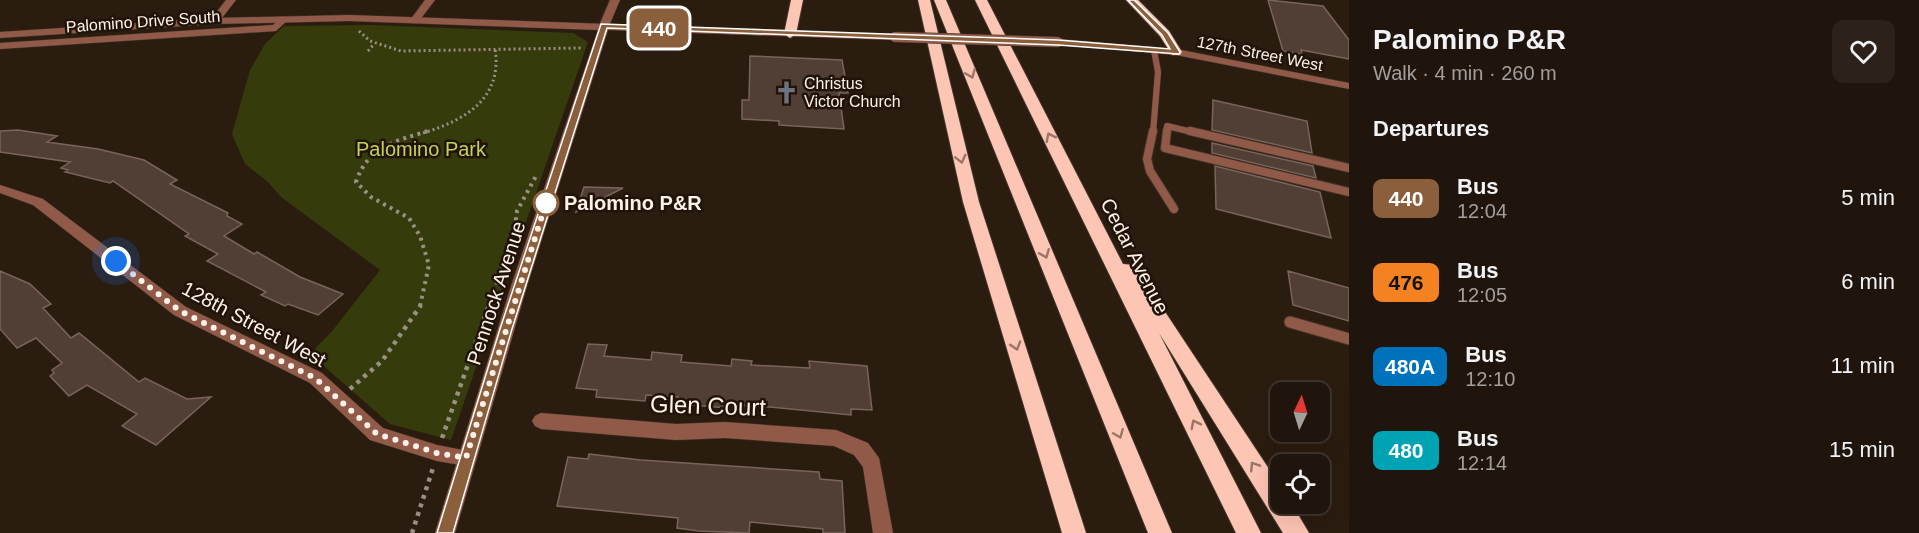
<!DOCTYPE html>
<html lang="en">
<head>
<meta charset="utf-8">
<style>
	:root { --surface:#20150c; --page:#2d221a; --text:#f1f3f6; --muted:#a29f9d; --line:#3d342d }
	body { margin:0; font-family:Arial,sans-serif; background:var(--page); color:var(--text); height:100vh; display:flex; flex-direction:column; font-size:22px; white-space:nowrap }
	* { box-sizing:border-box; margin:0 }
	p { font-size:20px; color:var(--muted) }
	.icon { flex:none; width:33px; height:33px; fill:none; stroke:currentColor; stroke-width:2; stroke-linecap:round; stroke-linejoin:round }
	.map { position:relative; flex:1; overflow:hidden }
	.details { display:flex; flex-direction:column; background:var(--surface); width:570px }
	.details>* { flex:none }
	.badge { padding:0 12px; border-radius:9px; font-size:21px; line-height:39px }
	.needle { width:39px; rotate:4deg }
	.controls { position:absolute; left:1270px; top:382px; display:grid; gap:12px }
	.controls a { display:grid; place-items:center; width:60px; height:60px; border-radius:12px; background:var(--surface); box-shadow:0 6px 24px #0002,0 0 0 2px var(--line); font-size:30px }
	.you { position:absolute; width:30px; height:30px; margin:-15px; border:4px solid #fff; border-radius:50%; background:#1a73e8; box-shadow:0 0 0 9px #1a73e833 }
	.map>.badge { position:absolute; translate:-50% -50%; box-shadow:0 0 0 3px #fff }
	h2 { padding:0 24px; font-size:22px; line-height:54px }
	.round { display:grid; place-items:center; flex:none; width:63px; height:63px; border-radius:12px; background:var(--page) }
	.overview { display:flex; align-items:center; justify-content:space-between; height:102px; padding:0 24px }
	h1 { font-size:28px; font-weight:700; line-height:45px }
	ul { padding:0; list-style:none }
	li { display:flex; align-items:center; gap:18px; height:84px; padding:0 24px }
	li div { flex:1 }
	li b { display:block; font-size:22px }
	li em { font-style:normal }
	li .badge { min-width:66px; font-weight:700; text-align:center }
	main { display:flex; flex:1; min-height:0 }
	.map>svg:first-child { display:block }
	.green { fill:#363b0c }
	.building { fill:#513e34; stroke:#796459; stroke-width:1.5 }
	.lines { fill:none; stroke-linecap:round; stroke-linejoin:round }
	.service-far2-casing { stroke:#44362a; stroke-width:7 }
	.service-far1-casing { stroke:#44362a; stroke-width:10 }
	.service-casing { stroke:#44362a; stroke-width:13 }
	.minor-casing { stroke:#44362a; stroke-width:1 }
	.tertiary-casing { stroke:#44362a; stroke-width:1 }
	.motorway-casing { stroke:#44362a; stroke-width:2 }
	.path-far2 { stroke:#9b8e85; stroke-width:3; stroke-dasharray:2 3; stroke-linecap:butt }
	.path-far1 { stroke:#9b8e85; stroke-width:4; stroke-dasharray:3 4.5; stroke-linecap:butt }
	.path { stroke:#9b8e85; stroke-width:4.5; stroke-dasharray:4 5; stroke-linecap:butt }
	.service-far2 { stroke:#915a48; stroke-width:6 }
	.service-far1 { stroke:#915a48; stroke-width:8 }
	.service { stroke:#915a48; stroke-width:11 }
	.minor { fill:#915a48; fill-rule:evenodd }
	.tertiary { fill:#915a48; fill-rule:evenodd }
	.motorway { fill:#fdc5b3; fill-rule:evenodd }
	.tertiary-bridge-casing { stroke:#44362a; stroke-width:11; stroke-linecap:butt }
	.tertiary-bridge { stroke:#915a48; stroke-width:10 }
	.oneway { stroke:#9a7566 }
	.line { fill:#8b5e3c; stroke:#fff; stroke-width:1.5 }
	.walk { stroke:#fdf2ea; stroke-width:6; stroke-dasharray:0 10.8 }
	.stop-dot { fill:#fff; stroke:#8b5e3c; stroke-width:3 }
	.labels { text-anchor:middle; stroke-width:5; stroke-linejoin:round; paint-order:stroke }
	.far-street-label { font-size:16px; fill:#fdf2ea; stroke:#211307 }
	.far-poi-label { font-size:16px; fill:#fdf2ea; stroke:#211307; text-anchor:start }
	.park-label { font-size:20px; fill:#c2d35c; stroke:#211307 }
	.stop-label { font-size:20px; font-weight:bold; fill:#fdf2ea; stroke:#211307; text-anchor:start }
	.street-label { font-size:20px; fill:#fdf2ea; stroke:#211307 }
	.near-street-label { font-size:24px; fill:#fdf2ea; stroke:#211307 }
</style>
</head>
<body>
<main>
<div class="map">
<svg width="1349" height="533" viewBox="0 0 1349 533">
	<rect width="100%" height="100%" fill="#2b1c10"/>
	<!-- green -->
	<path class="green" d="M372,25L573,33L588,42L451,440L390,424L310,354L333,330L380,270L281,197L268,182L245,164L232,134L250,70L265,44L284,26Z"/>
	<!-- building -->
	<path class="building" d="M1268,0L1323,6L1349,40V59L1301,50L1302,54L1283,51Z
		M750,56L842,60L848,93H839L844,129L779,125V121L742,119V100H749Z
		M1213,100L1307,121L1312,153L1212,130Z
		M18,130L57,136L47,142L98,149L144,160L177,180L170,184L228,213L227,216L242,224L224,236L254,254L257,252L300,277L343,294L318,315L288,304L285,306L261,295L266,292L207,261L218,254L185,236L189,234L113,181L110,183L65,172L68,170L61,168L70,162L0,152V131Z
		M1212,143L1313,166L1316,178L1212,153Z
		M1215,166L1320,192L1331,238L1216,209Z
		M584,187L623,188L576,212Z
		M0,271L30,284L51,304L43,308L71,338L79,333L139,382L145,378L187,399L211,397L156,445L122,426L137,414L87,385L69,396L50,376L54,373L52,370L62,363L36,338L17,348L0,329Z
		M1288,271L1349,288V321L1293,305Z
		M588,344L607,345L604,356L651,360L652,352L682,355L681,362L731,366L732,359L752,361L751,365L810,368L809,361L867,366L872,410L851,409V415L770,407L728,405V408L677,404L678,397L646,395L645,401L596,397L597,390L576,388Z
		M589,454L641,460L819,472L820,479L842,481L845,533H823V529L750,522L749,533L699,531L677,528L678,518L557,506L568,457L588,459Z"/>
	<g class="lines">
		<defs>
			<path id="service-far2" d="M1153,133L1158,72L1154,50
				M1166,133L1167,126L1196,133"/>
			<path id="service-far1" d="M1153,131L1147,159L1150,171L1174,209
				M1167,131L1165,148L1349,192
				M1190,131L1349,168"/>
			<path id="service" d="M1290,322L1349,339"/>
			<path id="minor" d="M226,0H236L218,23H212L210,21Z
				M425,0H435L419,21H413L411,19Z
				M610,0H620L609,26L601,28L599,26Z
				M281,17L289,19L276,31L0,49V43L273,25Z
				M0,185L43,199L186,307L322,373L383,428L437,445L473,452L476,458L473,464L466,466L437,461L370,440L310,383L174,315L33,205L0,193Z
				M541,413L676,424L725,422L836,430L868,443L879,458L893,533H873L863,467L854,455L834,446L725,438L676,440L541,429L535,426L532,421L535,416Z"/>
			<path id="tertiary" d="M349,15L895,34L900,37L895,40L608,30L527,286L455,533H435L511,286L598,30L349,21L215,24L0,38V32L215,18Z
				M1058,39L1176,49L1349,83V89L1176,55L1054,44L1053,42Z"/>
			<path id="motorway" d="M791,0H803L796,34L790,38L784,34Z
				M918,0H930L979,202L1086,533H1062L963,202Z
				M934,0H946L1172,533H1148Z
				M975,0H987L1123,264L1134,265L1281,487V504H1292L1309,533H1283L1159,333L1261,533H1236Z
				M1126,0H1138L1169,31L1182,52L1180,55H1172L1160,36Z"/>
		</defs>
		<!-- service-far2 casing -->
		<use href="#service-far2" class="service-far2-casing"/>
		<!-- service-far1 casing -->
		<use href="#service-far1" class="service-far1-casing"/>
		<!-- service casing -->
		<use href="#service" class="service-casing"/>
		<!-- minor casing -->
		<use href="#minor" class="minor-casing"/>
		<!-- tertiary casing -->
		<use href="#tertiary" class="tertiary-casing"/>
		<!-- motorway casing -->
		<use href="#motorway" class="motorway-casing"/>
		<!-- path-far2 -->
		<path class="path-far2" d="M359,31L370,41L401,51L581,48
			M368,51L374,44
			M423,133C466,120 503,98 495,48"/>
		<!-- path-far1 -->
		<path class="path-far1" d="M420,306L429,265L420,236L409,218L371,197L356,182C368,146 396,141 428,131
			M489,306L514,234L517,211L536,176"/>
		<!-- path -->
		<path class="path" d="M350,389L382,361L421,305
			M442,438L489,305
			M412,533L433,468"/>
		<!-- service-far2 -->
		<use href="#service-far2" class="service-far2"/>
		<!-- service-far1 -->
		<use href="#service-far1" class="service-far1"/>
		<!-- service -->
		<use href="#service" class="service"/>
		<!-- minor -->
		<use href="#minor" class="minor"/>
		<!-- tertiary -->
		<use href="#tertiary" class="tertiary"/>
		<!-- motorway -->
		<use href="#motorway" class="motorway"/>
		<defs>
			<path id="tertiary-bridge" d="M895,37L1058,42"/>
		</defs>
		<!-- tertiary-bridge casing -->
		<use href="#tertiary-bridge" class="tertiary-bridge-casing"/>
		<!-- tertiary-bridge -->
		<use href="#tertiary-bridge" class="tertiary-bridge"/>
	</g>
	<!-- one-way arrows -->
	<defs><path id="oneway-chevron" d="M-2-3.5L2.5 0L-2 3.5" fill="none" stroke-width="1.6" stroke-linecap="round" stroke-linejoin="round" transform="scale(1.5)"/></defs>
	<g class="oneway">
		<use href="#oneway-chevron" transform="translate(971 74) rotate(68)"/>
		<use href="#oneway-chevron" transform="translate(1050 137) rotate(-117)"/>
		<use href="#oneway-chevron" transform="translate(961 159) rotate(76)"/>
		<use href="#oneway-chevron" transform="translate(1045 254) rotate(68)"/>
		<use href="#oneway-chevron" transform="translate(1016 346) rotate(73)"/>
		<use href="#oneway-chevron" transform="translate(1195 424) rotate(-117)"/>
		<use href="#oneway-chevron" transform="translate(1119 434) rotate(68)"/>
		<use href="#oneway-chevron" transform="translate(1254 466) rotate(-123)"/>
	</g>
	<!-- line -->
	<path class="line" d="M1128,0H1134L1168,33L1180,52L1179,54L1058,45L607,28L512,329L453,533H437L500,329L601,24L1058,40L1170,49L1162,35Z"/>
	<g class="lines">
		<!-- walk -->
		<path class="walk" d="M116,261L180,311L315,378L377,434L437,453L466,458L546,203"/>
	</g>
	<!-- icons -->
	<defs>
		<symbol id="church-bare" viewBox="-9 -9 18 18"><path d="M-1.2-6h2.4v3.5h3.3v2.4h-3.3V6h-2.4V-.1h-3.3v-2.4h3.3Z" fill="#6b7280" stroke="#211307" stroke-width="2.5" paint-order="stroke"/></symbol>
	</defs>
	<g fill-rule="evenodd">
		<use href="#church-bare" x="770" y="76" width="33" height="33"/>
	</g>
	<!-- markers -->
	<circle class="stop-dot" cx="546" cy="203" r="12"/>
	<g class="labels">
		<!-- far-street labels -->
		<g class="far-street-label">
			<text transform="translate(143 21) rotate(-4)" y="6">Palomino Drive South</text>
			<text transform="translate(1260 53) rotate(11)" y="6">127th Street West</text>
		</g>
		<!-- far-poi labels -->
		<g class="far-poi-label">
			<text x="804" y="89">Christus<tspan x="804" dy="18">Victor Church</tspan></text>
		</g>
		<!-- park labels -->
		<g class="park-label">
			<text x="421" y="156">Palomino Park</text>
		</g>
		<!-- stop labels -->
		<g class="stop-label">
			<text x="564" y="210">Palomino P&amp;R</text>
		</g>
		<!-- street labels -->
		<g class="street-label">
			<text transform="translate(1135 256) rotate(63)" y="7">Cedar Avenue</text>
			<text transform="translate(496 293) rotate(-72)" y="7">Pennock Avenue</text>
			<text transform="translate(254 324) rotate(28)" y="7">128th Street West</text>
		</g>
		<!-- near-street labels -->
		<g class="near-street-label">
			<text transform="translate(708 406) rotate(2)" y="8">Glen Court</text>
		</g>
	</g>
</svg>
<div class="controls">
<a><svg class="needle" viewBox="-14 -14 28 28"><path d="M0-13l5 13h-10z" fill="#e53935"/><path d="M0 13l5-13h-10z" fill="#a29f9d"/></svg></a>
<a><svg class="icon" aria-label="locate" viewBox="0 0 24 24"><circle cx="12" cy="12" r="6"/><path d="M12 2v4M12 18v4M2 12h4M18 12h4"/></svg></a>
</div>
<div class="you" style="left:116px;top:261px"></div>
<b class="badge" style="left:659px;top:28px;background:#8b5e3c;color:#fff">440</b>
</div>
<section class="details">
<div class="overview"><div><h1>Palomino P&amp;R</h1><p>Walk · 4 min · 260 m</p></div><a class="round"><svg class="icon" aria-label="heart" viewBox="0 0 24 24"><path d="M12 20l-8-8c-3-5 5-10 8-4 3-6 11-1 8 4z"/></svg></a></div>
<h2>Departures</h2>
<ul>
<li><span class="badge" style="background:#8b5e3c;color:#fff">440</span><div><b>Bus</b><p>12:04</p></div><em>5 min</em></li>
<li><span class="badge" style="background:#f58220;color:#111">476</span><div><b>Bus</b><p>12:05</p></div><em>6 min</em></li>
<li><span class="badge" style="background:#0072bc;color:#fff">480A</span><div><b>Bus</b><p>12:10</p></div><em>11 min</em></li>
<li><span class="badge" style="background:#00a3b4;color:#fff">480</span><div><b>Bus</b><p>12:14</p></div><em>15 min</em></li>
</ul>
</section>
</main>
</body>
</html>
